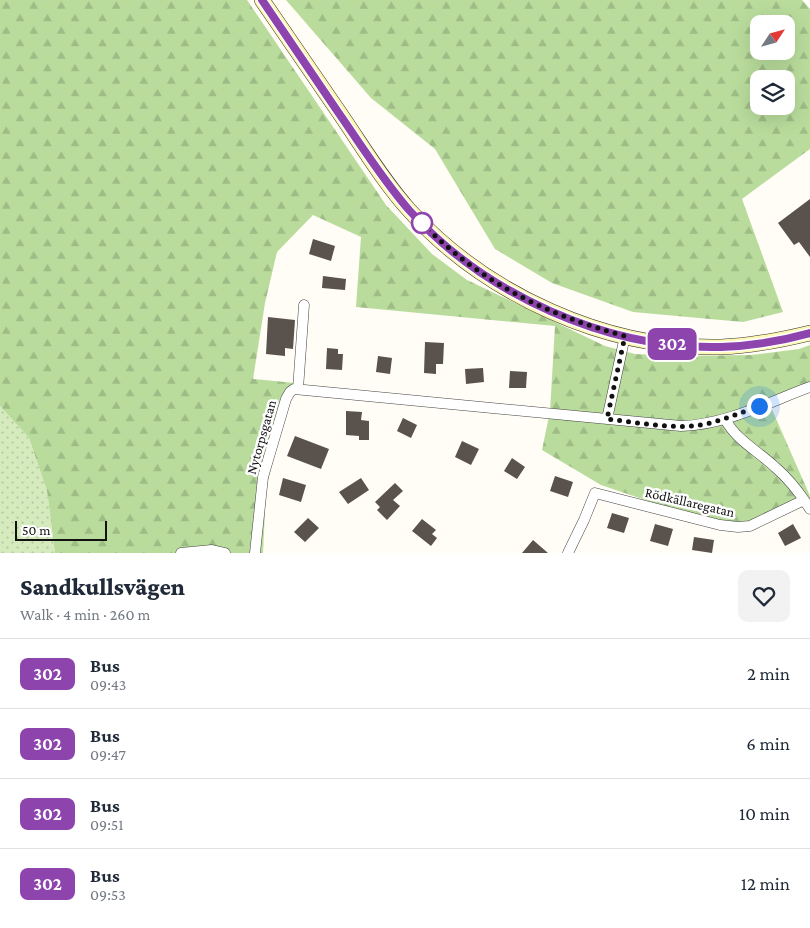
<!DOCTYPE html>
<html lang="en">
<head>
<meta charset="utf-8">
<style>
	:root { --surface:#fff; --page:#f2f2f3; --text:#1f2937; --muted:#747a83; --line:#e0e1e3 }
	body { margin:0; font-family:"Crimson Pro",serif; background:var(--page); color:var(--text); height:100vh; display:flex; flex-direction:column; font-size:19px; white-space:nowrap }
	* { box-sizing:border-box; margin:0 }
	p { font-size:16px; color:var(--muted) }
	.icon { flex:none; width:28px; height:28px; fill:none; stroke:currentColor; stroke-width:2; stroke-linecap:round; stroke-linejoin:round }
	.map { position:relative; height:553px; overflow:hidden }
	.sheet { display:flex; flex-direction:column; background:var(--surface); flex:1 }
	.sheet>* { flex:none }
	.badge { padding:0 10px; border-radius:8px; font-size:18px; line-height:32px }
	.needle { width:32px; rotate:54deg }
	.buttons { position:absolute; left:750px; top:15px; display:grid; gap:10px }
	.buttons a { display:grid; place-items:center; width:45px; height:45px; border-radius:10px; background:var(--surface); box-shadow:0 5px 20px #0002; font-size:25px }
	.scale { position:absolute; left:15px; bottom:12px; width:92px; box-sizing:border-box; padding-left:5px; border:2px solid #111; border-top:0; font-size:14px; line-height:18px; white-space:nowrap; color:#111; -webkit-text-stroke:4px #fff; paint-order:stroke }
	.you { position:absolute; width:25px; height:25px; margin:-12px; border:4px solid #fff; border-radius:50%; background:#1a73e8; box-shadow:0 0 0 8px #1a73e833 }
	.map>.badge { position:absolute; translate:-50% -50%; box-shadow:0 0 0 2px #fff }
	.round { display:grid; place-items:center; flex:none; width:52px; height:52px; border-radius:10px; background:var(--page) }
	.headline { display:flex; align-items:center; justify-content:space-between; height:85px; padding:0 20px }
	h1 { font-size:24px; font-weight:800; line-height:38px }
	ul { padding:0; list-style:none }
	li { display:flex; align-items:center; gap:15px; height:70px; padding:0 20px; border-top:1px solid var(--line) }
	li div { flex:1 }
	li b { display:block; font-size:19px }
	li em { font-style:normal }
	li .badge { min-width:55px; font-weight:700; text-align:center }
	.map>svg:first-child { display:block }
	.grass { fill:url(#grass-dots) }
	.forest { fill:url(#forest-firs); fill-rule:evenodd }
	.building { fill:#5a524d }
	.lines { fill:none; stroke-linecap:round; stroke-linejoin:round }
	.street-casing { stroke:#444; stroke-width:11 }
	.secondary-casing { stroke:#333; stroke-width:16 }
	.street { stroke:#fff; stroke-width:10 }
	.secondary { stroke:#fff6b0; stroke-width:15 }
	.line-casing { stroke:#fff; stroke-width:11 }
	.line { stroke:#8e44ad; stroke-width:8 }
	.walk { stroke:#111; stroke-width:5; stroke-dasharray:0 9 }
	.stop-dot { fill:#fff; stroke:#8e44ad; stroke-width:2.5 }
	.labels { text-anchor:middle; stroke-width:5; stroke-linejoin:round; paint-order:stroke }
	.street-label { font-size:14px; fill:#111; stroke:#fff }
</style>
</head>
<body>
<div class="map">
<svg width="810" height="553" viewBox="0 0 810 553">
	<defs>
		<pattern id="grass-dots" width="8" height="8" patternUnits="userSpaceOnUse" patternTransform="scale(1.25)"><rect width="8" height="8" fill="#d5ebbd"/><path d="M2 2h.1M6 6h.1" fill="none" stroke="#b6c8a1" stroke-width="1.8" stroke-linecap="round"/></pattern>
		<pattern id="forest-firs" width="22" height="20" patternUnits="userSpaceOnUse" patternTransform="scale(1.25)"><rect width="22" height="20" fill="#b9dc9c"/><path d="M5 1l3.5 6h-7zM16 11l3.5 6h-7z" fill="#9ebc85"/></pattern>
	</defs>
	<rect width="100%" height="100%" fill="#fffdf5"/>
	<!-- grass -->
	<path class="grass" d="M0,406L29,438L47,491L55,553H0Z"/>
	<!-- forest -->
	<path class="forest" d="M0,0H247L386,205L432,254L467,280L605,346L635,354L680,356L751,355L799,349L810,345V389L770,405L810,496V506L783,510L752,524L713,523L601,485L542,450L550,411L555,326L356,307L361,237L313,215L277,252L265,303L253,379L305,384L288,400L266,489L263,553H55L47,491L29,438L0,406Z
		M286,0H802L810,9V149L742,199L783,312L743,322L633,312L552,283L495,249L435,149L371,98ZM759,24H786V51H759ZM759,79H786V106H759Z"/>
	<!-- building -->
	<path class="building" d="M810,199V257L799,242L794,245L778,223Z
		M313,239L335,246L331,261L309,254Z
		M323,276L346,279L345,290L322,288Z
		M268,317L295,320L293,349L285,348V356L266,354Z
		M425,342L444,343L443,364H436V374L424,373Z
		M327,348L338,349V354H343L342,370L326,369Z
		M378,356L392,358L390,374L376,372Z
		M483,368L484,382L466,384L465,369Z
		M510,371L527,372L526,388H509Z
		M346,411L362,412L361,420L369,421V440H359V436L346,435Z
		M403,418L417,425L411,438L397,431Z
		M295,436L329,449L321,469L287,456Z
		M462,441L479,449L471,465L455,457Z
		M512,458L525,467L517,479L504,471Z
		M555,476L573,482L568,497L550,491Z
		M283,478L306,485L301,502L279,495Z
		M361,478L369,490L348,504L339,492Z
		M395,483L403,491L393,500L400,506L387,520L377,510L380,507L375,502Z
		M612,513L629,518L624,533L607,528Z
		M308,518L319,528L305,542L294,532Z
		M422,519L436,530L432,534L437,538L431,546L412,531Z
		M655,524L673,529L668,546L650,541Z
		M793,524L801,538L785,546L778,533Z
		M694,537L714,540L712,553L692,550Z
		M533,540L548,553H522Z"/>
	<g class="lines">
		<defs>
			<path id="street" d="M298,389L304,305
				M607,419L625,336
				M725,419C736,440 758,451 775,467C789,479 800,493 810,509
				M181,553L212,550L225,553
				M255,553L263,477L286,399L290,392L294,389L681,426C725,425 769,402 810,387
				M568,553L584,520L595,493L720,525L738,527L750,526L804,500"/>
			<path id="secondary" d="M262,0C289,39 316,79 343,118C364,149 384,182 409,210C485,294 606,350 721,347C751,346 781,340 810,333"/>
		</defs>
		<!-- street casing -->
		<use href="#street" class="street-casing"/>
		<!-- secondary casing -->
		<use href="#secondary" class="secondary-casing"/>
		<!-- street -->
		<use href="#street" class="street"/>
		<!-- secondary -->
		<use href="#secondary" class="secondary"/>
	</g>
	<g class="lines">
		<defs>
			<path id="line" d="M262,0C287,37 313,75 338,112C361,145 383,180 409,210C484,294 607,350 721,347C751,346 781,341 810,333"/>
		</defs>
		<!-- line casing -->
		<use href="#line" class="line-casing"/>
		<!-- line -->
		<use href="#line" class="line"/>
		<!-- walk -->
		<path class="walk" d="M422,223C480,282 546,315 625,336L607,419C635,422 664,428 692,426C715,424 737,414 759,406"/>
	</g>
	<!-- markers -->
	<circle class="stop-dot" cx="422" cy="223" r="10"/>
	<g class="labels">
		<!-- street labels -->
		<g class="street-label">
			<text transform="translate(261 437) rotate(-74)" y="5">Nytorpsgatan</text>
			<text transform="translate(690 502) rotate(13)" y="5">Rödkällaregatan</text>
		</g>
	</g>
</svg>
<div class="buttons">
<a><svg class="needle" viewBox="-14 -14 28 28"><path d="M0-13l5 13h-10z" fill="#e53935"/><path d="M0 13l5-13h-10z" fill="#747a83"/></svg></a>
<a><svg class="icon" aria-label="layers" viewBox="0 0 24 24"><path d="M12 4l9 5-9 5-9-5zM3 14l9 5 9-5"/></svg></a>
</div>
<div class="scale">50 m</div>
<div class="you" style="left:759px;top:406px"></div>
<b class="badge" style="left:672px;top:344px;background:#8e44ad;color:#fff">302</b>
</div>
<section class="sheet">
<div class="headline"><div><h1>Sandkullsvägen</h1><p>Walk · 4 min · 260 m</p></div><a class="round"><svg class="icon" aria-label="heart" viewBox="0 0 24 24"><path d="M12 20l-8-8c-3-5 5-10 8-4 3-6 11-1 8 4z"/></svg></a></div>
<ul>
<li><span class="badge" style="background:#8e44ad;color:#fff">302</span><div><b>Bus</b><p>09:43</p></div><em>2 min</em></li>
<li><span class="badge" style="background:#8e44ad;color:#fff">302</span><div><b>Bus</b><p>09:47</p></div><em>6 min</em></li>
<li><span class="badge" style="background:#8e44ad;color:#fff">302</span><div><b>Bus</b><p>09:51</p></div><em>10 min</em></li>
<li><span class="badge" style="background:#8e44ad;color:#fff">302</span><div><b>Bus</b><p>09:53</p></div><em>12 min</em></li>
</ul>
</section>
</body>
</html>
